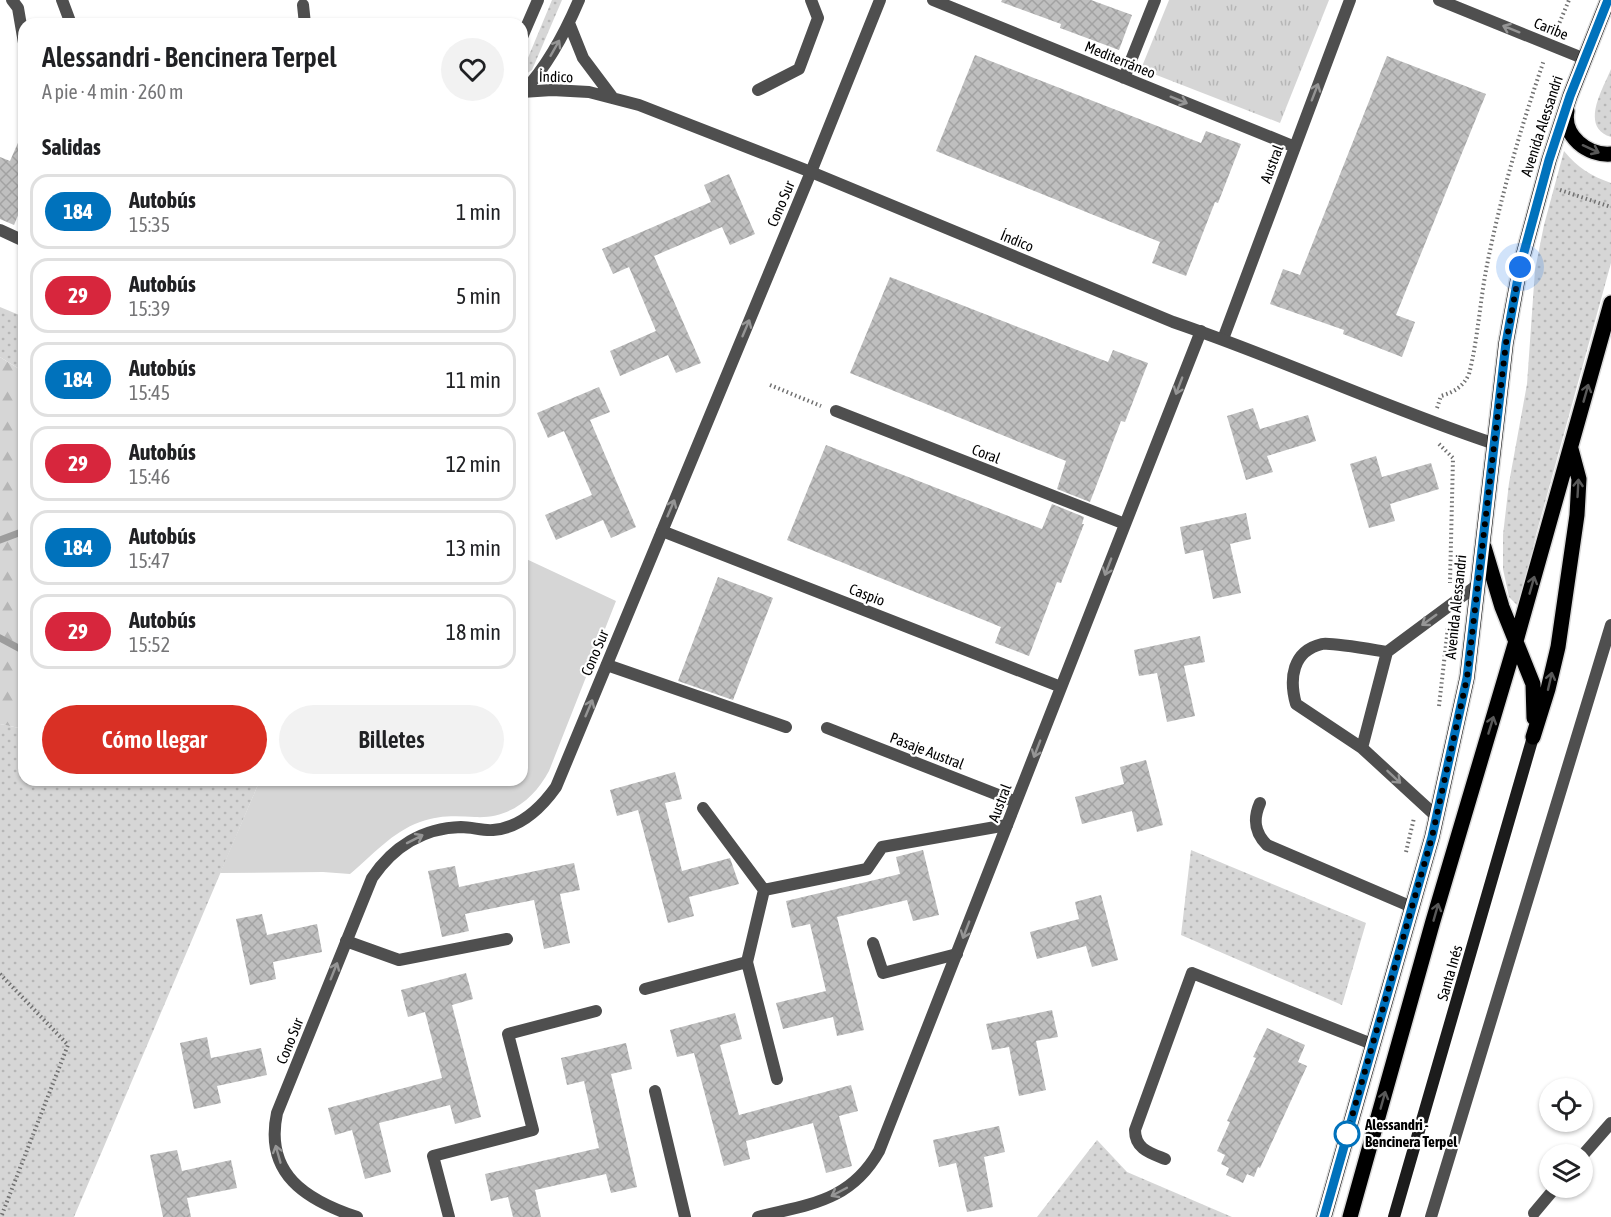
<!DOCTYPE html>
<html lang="es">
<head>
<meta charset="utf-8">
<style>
	:root { --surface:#fff; --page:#f2f2f2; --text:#202124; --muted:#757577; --line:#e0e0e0; --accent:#d93025 }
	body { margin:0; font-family:"Asap Condensed",sans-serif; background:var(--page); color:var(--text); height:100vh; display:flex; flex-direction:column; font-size:22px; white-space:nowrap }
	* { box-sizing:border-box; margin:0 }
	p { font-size:20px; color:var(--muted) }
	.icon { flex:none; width:33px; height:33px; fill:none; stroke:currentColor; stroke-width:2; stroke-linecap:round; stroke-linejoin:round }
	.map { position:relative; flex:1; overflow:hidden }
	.sheet { position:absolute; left:18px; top:18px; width:510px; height:768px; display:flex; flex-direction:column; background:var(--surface); border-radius:18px; box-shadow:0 2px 4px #0004 }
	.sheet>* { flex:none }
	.badge { padding:0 12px; border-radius:20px; font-size:21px; line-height:39px }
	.buttons { position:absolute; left:1539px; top:1078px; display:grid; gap:12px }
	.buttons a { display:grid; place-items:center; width:54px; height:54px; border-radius:50%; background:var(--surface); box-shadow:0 2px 4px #0004; font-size:30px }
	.you { position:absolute; width:30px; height:30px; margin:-15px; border:4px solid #fff; border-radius:50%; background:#1a73e8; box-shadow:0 0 0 9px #1a73e833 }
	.map>.badge { position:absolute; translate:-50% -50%; box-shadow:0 0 0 3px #fff }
	h2 { padding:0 24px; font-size:22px; line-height:54px }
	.round { display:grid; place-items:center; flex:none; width:63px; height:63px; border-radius:32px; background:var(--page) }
	.head { display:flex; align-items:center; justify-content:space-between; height:102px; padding:0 24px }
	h1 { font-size:28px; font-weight:600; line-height:45px }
	.action { display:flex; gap:12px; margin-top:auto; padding:12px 24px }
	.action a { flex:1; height:69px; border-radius:36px; background:var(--accent); color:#fff; font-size:24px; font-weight:600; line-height:69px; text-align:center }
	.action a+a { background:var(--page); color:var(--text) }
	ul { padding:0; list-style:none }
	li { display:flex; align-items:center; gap:18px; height:75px; margin:0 12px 9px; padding:0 12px; border:3px solid var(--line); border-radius:18px }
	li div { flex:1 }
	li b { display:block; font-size:22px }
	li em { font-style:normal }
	li .badge { min-width:66px; font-weight:700; text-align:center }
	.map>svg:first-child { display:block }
	.grass { fill:url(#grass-dots) }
	.forest { fill:url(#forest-firs) }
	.park { fill:url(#park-tufts) }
	.pitch { fill:#d6d6d6 }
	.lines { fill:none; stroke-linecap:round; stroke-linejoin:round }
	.stream { stroke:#9d9d9d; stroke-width:7 }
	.building { fill:url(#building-cross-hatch) }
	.primary-casing { stroke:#dbdbdb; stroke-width:18 }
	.path { stroke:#717171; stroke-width:4; stroke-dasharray:1.5 3; stroke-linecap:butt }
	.service { stroke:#4f4f4f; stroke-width:12 }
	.minor { stroke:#4f4f4f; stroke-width:12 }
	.tertiary { stroke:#4f4f4f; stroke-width:12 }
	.secondary { stroke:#1c1c1c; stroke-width:12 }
	.primary { stroke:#000; stroke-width:15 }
	.oneway { stroke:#959595 }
	.oneway2 { stroke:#595959 }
	.line-casing { stroke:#fff; stroke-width:14 }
	.line { stroke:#0072bc; stroke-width:9 }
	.walk { stroke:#000; stroke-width:6; stroke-dasharray:0 10.8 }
	.stop-dot { fill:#fff; stroke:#0072bc; stroke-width:3 }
	.labels { text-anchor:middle; stroke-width:4.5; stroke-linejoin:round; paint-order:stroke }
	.street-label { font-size:15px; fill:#000; stroke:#fff }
	.stop-label { font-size:15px; font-weight:bold; fill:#000; stroke:#fff; text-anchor:start }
</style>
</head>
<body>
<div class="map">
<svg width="1611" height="1217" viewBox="0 0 1611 1217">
	<defs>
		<pattern id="grass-dots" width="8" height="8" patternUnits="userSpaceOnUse" patternTransform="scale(1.5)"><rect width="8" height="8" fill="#d6d6d6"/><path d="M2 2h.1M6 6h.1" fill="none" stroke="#b6b6b6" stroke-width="1.8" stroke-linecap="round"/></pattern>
		<pattern id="forest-firs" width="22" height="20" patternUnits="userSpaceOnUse" patternTransform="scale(1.5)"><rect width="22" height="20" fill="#d6d6d6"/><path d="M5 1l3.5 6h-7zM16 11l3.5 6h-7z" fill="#b6b6b6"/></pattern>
		<pattern id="park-tufts" width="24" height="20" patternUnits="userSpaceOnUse" patternTransform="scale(1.5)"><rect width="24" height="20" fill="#d6d6d6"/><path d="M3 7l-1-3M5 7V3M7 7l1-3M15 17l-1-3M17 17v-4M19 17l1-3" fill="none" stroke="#b6b6b6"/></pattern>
		<pattern id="building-cross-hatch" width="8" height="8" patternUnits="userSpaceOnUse" patternTransform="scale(1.5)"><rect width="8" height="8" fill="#bfbfbf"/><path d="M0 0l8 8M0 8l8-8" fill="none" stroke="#a2a2a2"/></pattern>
	</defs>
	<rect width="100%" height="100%" fill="#fff"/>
	<!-- grass -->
	<path class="grass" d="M552,0H562L532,70L526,74L525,65Z
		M1611,69V137C1579,127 1603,89 1611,69Z
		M1564,151C1578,168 1591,176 1611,183V263L1536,535L1522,597L1517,605L1509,597L1503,569V535L1509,483L1527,384L1535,270L1544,225Z
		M0,307L24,317V372L0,357Z
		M0,724L24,729V780H260L74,1217H0Z
		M1191,850L1366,923L1342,1005L1181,935Z
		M1097,1140L1127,1172L1232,1217H1037Z"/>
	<!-- forest -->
	<path class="forest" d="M0,357L24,372V729L0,724Z"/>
	<!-- park -->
	<path class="park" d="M1169,0H1329L1280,123L1141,69Z"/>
	<!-- pitch -->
	<path class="pitch" d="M522,557L616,601L549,771C534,799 509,819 475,817C456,816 439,815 420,822C392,832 373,855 350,874L323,872L220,873L260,780H522Z"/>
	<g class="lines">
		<!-- stream -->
		<path class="stream" d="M0,540L24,531
			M0,638L24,651"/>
	</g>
	<!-- building -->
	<path class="building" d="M1002,0H1091L1132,15L1119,50L1060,28L1061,24L1001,2Z
		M975,55L1201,143L1206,131L1241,144L1218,203L1215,202L1186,276L1152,263L1160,242L936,151Z
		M1387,56L1486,94L1396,315L1415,322L1402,357L1343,334L1344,330L1270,304L1283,269L1300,275Z
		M24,129V201L14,225L0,219V157L10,161Z
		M729,174L755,234L730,245L722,227L654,256L701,363L676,373L668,355L620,376L610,351L656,331L629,267L613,274L602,249L711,202L704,185Z
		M890,277L1108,362L1113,350L1148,363L1125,422L1121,421L1090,502L1057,489L1066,461L850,373Z
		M599,387L610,412L590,420L636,527L611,538L603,520L556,540L545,515L592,495L564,431L548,438L537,413Z
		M1253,408L1260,429L1308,415L1316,441L1267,456L1273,472L1246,480L1227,416Z
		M826,445L1042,529L1052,504L1084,517L1082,524H1084L1061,583L1057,582L1029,656L995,643L1001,627L787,540Z
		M1376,456L1382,477L1431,463L1439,489L1390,504L1395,521L1369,528L1350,464Z
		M1246,513L1251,539L1230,544L1241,593L1213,599L1203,550L1185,554L1180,527Z
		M718,577L773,598L733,700L678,681Z
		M1200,636L1205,662L1184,666L1195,716L1167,722L1157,673L1139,676L1134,650Z
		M1146,760L1163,825L1137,832L1132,811L1082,824L1075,797L1124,784L1120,767Z
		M675,772L682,799L665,803L682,871L730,858L739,884L689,897L694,916L668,923L638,810L617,816L610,790Z
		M923,850L939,915L913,921L907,900L837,917L864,1030L837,1036L833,1017L783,1029L776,1003L826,991L810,924L792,928L786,901L900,874L896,857Z
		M574,863L580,890L560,894L570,943L544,949L534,900L465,914L469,931L442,937L428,871L455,866L459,887Z
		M1101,895L1118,960L1092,967L1086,946L1037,959L1030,932L1079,919L1075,902Z
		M262,914L267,935L317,924L322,952L273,962L276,979L250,985L236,919Z
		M466,973L473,999L452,1005L481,1117L455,1124L450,1105L379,1123L391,1172L365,1179L352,1130L335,1135L328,1108L442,1078L425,1012L408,1017L401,990Z
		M1052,1010L1058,1037L1036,1041L1046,1090L1019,1096L1009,1047L992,1050L986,1024Z
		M735,1013L742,1039L720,1045L739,1115L851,1085L858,1111L839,1116L852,1166L826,1173L813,1123L746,1141L750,1159L724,1166L694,1053L677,1057L670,1030Z
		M1267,1028L1305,1045L1298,1062L1307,1066L1260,1168L1258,1167L1254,1177L1247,1174L1243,1183L1226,1175L1229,1168L1221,1164L1225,1155L1217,1151L1230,1122L1227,1121L1256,1058L1253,1057Z
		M207,1037L211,1058L261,1048L267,1075L217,1086L221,1103L194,1109L180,1043Z
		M626,1043L632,1069L611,1074L637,1187L611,1193L606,1174L535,1190L541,1217H513L508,1197L491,1201L485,1174L599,1148L584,1081L567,1085L561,1058Z
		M999,1126L1005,1152L984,1157L993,1207L967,1212L956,1163L939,1167L933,1140Z
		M177,1150L182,1171L231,1160L237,1188L187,1198L191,1217H163L150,1155Z"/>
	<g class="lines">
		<defs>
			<path id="primary" d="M1567,111C1562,136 1588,156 1611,154
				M1484,547L1502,607L1533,684L1534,718
				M1533,737L1548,689L1558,647L1577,515L1579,479L1571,449
				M1324,1217L1432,837L1467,678L1506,343L1520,267L1549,160L1570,96L1608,0
				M1350,1217L1433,921L1516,641L1611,303"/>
		</defs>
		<!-- primary casing -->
		<use href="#primary" class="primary-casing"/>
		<!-- path -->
		<path class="path" d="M1556,31L1569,0
			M1560,190L1611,207
			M770,385L821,406
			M1437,408L1441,396C1454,392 1463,387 1469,374C1478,339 1480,300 1487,265C1501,195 1521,127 1544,60
			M1439,444L1453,458L1450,583
			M1439,706L1448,627
			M1406,852L1414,818
			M0,974L68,1045L1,1217"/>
		<!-- service -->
		<path class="service" d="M12,0L18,8L24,43
			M758,90L799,69L818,18L811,0
			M0,230L24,241
			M607,665L786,727
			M1362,748L1296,704C1289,679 1292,651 1322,644C1331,642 1374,650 1387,652
			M1260,803C1253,819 1254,832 1267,845L1412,907
			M703,808L764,890L867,869L882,847L1007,825
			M1436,816L1362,748L1387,652L1476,586
			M346,941L399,960L507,939
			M873,943L883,973L957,954
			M747,962L777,1079
			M645,989L747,962L764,890
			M655,1091L685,1217
			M1165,1159C1150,1153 1135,1149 1135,1130L1192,973L1372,1044
			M449,1217L433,1156L533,1130L508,1034L596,1011
			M1431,1217L1611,625"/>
		<!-- minor -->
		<path class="minor" d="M933,0L1295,147
			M1439,0L1585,59
			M303,5L305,24
			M1124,78L1155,0
			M1223,339L1350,0
			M836,411L1125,524
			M662,531L1061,687
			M827,728L1016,802
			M1582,1156L1611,1123
			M1534,1213L1555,1188
			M357,1217C306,1200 264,1174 277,1113L372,878C393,847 423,828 461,827C472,827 483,831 493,830C520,828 541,808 556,787L811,172L880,0
			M758,1217C809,1204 850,1202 879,1151L1201,331"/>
		<!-- tertiary -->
		<path class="tertiary" d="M62,0L71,24
			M569,23L583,58L613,98
			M522,37L538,0
			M524,91C548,65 565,33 579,0
			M522,92L552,90L589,92L639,105L811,172L1173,322C1282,359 1386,408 1495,444"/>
		<!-- secondary -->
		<path class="secondary" d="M1394,1217L1533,737"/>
		<!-- primary -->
		<use href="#primary" class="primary"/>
	</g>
	<!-- one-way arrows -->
	<defs><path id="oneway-shaft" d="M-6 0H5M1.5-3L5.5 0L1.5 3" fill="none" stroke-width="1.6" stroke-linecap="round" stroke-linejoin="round" transform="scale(1.5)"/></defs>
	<g class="oneway">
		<use href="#oneway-shaft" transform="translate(1511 29) rotate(-158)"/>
		<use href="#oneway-shaft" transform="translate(555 48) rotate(-60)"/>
		<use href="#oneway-shaft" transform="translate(1315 92) rotate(-69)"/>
		<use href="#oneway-shaft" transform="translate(1179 100) rotate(22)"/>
		<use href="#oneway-shaft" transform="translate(746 328) rotate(-67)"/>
		<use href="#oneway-shaft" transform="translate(1179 386) rotate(111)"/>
		<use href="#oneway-shaft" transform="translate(671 508) rotate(-67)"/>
		<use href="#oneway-shaft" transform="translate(1108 567) rotate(111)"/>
		<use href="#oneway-shaft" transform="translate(1429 620) rotate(144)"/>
		<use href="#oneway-shaft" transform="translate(589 708) rotate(-67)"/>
		<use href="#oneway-shaft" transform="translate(1037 749) rotate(111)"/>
		<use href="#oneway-shaft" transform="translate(1394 777) rotate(43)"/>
		<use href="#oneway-shaft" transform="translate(415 839) rotate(-27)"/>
		<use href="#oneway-shaft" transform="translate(966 930) rotate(111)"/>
		<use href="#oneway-shaft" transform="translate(334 971) rotate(-68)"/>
		<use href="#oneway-shaft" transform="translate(278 1154) rotate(-106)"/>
		<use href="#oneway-shaft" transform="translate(839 1192) rotate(152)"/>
	</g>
	<g class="oneway2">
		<use href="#oneway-shaft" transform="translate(1591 149) rotate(25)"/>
		<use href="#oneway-shaft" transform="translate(1586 393) rotate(-74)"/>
		<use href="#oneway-shaft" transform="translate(1578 488) rotate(-87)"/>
		<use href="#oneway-shaft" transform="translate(1532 585) rotate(-74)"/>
		<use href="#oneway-shaft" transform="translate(1550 681) rotate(-77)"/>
		<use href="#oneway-shaft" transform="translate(1491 725) rotate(-73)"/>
		<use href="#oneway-shaft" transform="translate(1436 912) rotate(-74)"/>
		<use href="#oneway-shaft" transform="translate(1383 1100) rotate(-74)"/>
	</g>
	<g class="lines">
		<defs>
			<path id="line" d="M1324,1217L1432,837L1467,678L1506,343L1520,267L1549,160L1570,96L1608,0"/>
		</defs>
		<!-- line casing -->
		<use href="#line" class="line-casing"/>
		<!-- line -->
		<use href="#line" class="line"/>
		<!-- walk -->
		<path class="walk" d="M1347,1134L1432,837L1467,678L1506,343L1520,267"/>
	</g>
	<!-- markers -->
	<circle class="stop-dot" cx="1347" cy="1134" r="12"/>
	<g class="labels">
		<!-- street labels -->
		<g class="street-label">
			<text transform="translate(1551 29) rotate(22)" y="5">Caribe</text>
			<text transform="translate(1120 60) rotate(22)" y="5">Mediterráneo</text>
			<text transform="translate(556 77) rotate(1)" y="5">Índico</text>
			<text transform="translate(1542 126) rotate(-72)" y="5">Avenida Alessandri</text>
			<text transform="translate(1272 164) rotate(-69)" y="5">Austral</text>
			<text transform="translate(781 204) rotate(-67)" y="5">Cono Sur</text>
			<text transform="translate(1017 241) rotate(22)" y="5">Índico</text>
			<text transform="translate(986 454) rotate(21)" y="5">Coral</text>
			<text transform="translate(867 595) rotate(21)" y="5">Caspio</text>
			<text transform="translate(1456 607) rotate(-84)" y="5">Avenida Alessandri</text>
			<text transform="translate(595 653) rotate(-67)" y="5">Cono Sur</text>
			<text transform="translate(927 751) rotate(21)" y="5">Pasaje Austral</text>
			<text transform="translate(1000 803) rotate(-69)" y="5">Austral</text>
			<text transform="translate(1450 973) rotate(-74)" y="5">Santa Inés</text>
			<text transform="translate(290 1041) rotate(-68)" y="5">Cono Sur</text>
		</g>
		<!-- stop labels -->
		<g class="stop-label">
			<text x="1365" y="1130">Alessandri -<tspan x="1365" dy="17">Bencinera Terpel</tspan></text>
		</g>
	</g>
</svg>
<div class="buttons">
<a><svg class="icon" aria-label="locate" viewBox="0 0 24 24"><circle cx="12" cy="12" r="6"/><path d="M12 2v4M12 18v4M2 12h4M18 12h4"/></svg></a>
<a><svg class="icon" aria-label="layers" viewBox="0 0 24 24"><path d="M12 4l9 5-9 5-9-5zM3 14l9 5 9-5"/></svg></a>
</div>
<div class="you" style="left:1520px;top:267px"></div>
<section class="sheet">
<div class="head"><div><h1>Alessandri - Bencinera Terpel</h1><p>A pie · 4 min · 260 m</p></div><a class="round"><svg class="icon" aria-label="heart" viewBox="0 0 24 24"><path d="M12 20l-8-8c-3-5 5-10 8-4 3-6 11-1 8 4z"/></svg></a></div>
<h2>Salidas</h2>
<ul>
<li><span class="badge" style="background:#0072bc;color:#fff">184</span><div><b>Autobús</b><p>15:35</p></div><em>1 min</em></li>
<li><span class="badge" style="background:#d7263d;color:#fff">29</span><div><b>Autobús</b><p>15:39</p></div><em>5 min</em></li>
<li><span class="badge" style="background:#0072bc;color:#fff">184</span><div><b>Autobús</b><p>15:45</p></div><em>11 min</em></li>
<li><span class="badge" style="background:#d7263d;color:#fff">29</span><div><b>Autobús</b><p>15:46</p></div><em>12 min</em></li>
<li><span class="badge" style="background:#0072bc;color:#fff">184</span><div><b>Autobús</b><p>15:47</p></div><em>13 min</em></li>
<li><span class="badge" style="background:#d7263d;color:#fff">29</span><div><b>Autobús</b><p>15:52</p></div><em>18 min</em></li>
</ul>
<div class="action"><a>Cómo llegar</a><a>Billetes</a></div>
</section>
</div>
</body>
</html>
